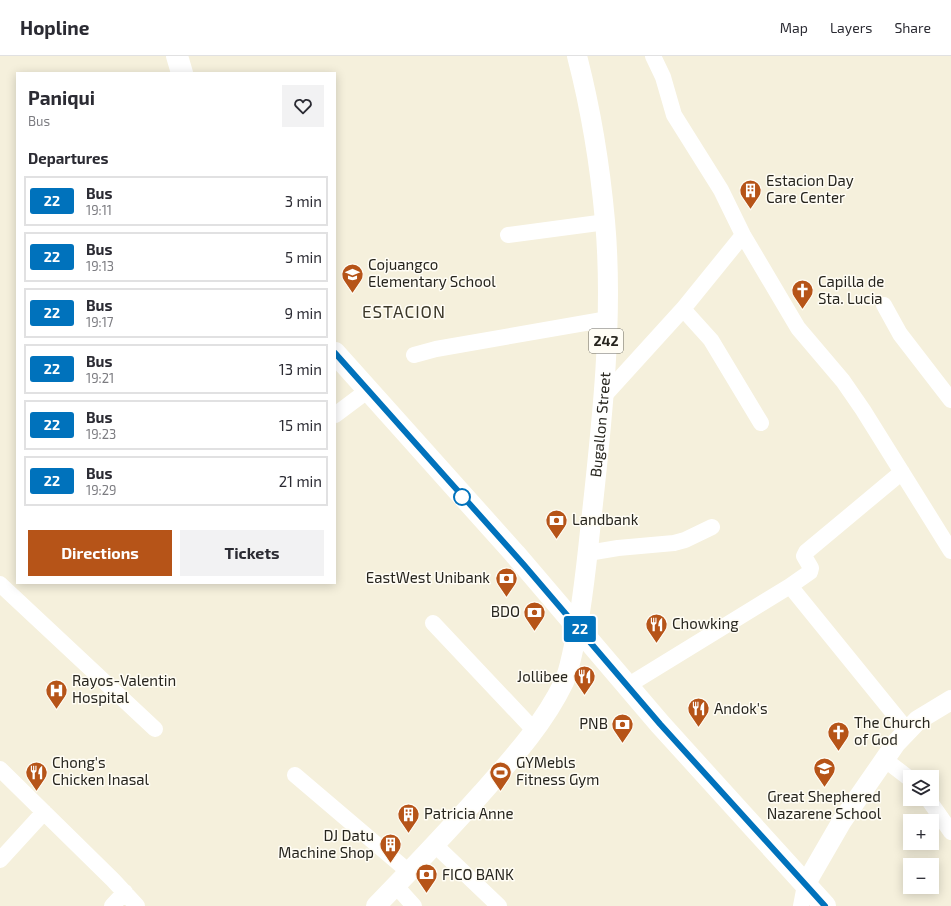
<!DOCTYPE html>
<html lang="en">
<head>
<meta charset="utf-8">
<style>
	:root { --surface:#fff; --page:#f2f2f3; --text:#2b2b33; --muted:#7c7c81; --line:#e1e1e2; --accent:#b65418 }
	body { margin:0; font-family:"Exo 2",sans-serif; background:var(--page); color:var(--text); height:100vh; display:flex; flex-direction:column; font-size:15px; white-space:nowrap }
	* { box-sizing:border-box; margin:0 }
	p { font-size:13px; color:var(--muted) }
	.icon { flex:none; width:22px; height:22px; fill:none; stroke:currentColor; stroke-width:2; stroke-linecap:round; stroke-linejoin:round }
	.map { position:relative; flex:1; overflow:hidden }
	.sheet { position:absolute; left:16px; top:16px; width:320px; height:512px; display:flex; flex-direction:column; background:var(--surface); border-radius:0px; box-shadow:0 2px 10px #0003 }
	.sheet>* { flex:none }
	.badge { padding:0 8px; border-radius:3px; font-size:14px; line-height:26px }
	.tools { position:absolute; left:903px; top:714px; display:grid; gap:8px }
	.tools a { display:grid; place-items:center; width:36px; height:36px; border-radius:0px; background:var(--surface); box-shadow:0 2px 10px #0003; font-size:20px }
	.map>.badge { position:absolute; translate:-50% -50%; box-shadow:0 0 0 2px #fff }
	h2 { padding:0 12px; font-size:15px; line-height:36px }
	.round { display:grid; place-items:center; flex:none; width:42px; height:42px; border-radius:0px; background:var(--page) }
	.summary { display:flex; align-items:center; justify-content:space-between; height:68px; padding:0 12px }
	h1 { font-size:19px; font-weight:700; line-height:30px }
	.cta { display:flex; gap:8px; margin-top:auto; padding:8px 12px }
	.cta a { flex:1; height:46px; border-radius:0px; background:var(--accent); color:#fff; font-size:16px; font-weight:700; line-height:46px; text-align:center }
	.cta a+a { background:var(--page); color:var(--text) }
	ul { padding:0; list-style:none }
	li { display:flex; align-items:center; gap:12px; height:50px; margin:0 8px 6px; padding:0 4px; border:2px solid var(--line); border-radius:0px }
	li div { flex:1 }
	li b { display:block; font-size:15px }
	li em { font-style:normal }
	li .badge { min-width:44px; font-weight:700; text-align:center }
	header { display:flex; align-items:center; gap:24px; box-sizing:border-box; height:56px; padding:0 20px; background:var(--surface); border-bottom:1px solid var(--line) }
	header strong { font-size:19px }
	nav { display:flex; gap:22px; margin-inline-start:auto; font-size:14px }
	.map>svg:first-child { display:block }
	.lines { fill:none; stroke-linecap:round; stroke-linejoin:round }
	.minor { stroke:#fff; stroke-width:16 }
	.major { stroke:#fff; stroke-width:20 }
	.highway { stroke:#fff; stroke-width:22 }
	.line-casing { stroke:#fff; stroke-width:9 }
	.line { stroke:#0072bc; stroke-width:6 }
	.stop-dot { fill:#fff; stroke:#0072bc; stroke-width:2 }
	.labels { text-anchor:middle; stroke-width:3; stroke-linejoin:round; paint-order:stroke }
	.shield { fill:#fffdf5; stroke:#68665e; stroke-width:1 }
	.shield-label { font-size:14px; font-weight:bold; fill:#27251e }
	.poi-label { font-size:15px; fill:#27251e; stroke:#fffdf5; text-anchor:start }
	.street-label { font-size:15px; fill:#27251e; stroke:#fffdf5 }
	.quarter-label { font-size:17px; letter-spacing:1px; fill:#3d392a; stroke:#fffdf5 }
</style>
</head>
<body>
<header>
<strong>Hopline</strong>
<nav><a>Map</a><a>Layers</a><a>Share</a></nav>
</header>
<div class="map">
<svg width="951" height="850" viewBox="0 0 951 850">
	<rect width="100%" height="100%" fill="#f5f0dc"/>
	<g class="lines">
		<!-- minor -->
		<path class="minor" d="M653,0L663,21L674,59L721,134L743,179L798,272L843,325L863,354L951,495
			M508,179L606,166
			M884,249L900,278L951,344
			M683,253L711,284L761,367
			M414,299L436,293L608,263
			M603,341L683,253L743,179
			M335,359L367,335
			M902,416L806,496L804,500L811,512L810,516L790,530L907,674
			M588,497L618,492L674,487L685,484L712,471
			M0,528L155,673
			M433,567L534,674
			M627,630L790,530
			M884,703L910,723
			M0,713L113,824L137,850
			M295,719L409,816
			M928,743L951,776
			M435,789L499,850
			M0,804L44,756
			M396,830L414,850
			M112,850L125,836
			M801,850L805,829"/>
		<!-- major -->
		<g class="major">
			<path d="M805,829L842,765L896,687L918,664L951,644"/>
			<path id="s1" d="M376,850C412,813 447,776 481,738C511,704 544,668 564,626C569,615 571,602 574,590C582,552 586,514 590,475C601,375 614,265 605,165C600,109 591,54 577,0"/>
		</g>
		<!-- highway -->
		<path class="highway" d="M177,0L182,17
			M335,297L515,498L660,668L825,850"/>
	</g>
	<g class="lines">
		<defs>
			<path id="line" d="M335,297L524,509L660,668L825,850"/>
		</defs>
		<!-- line casing -->
		<use href="#line" class="line-casing"/>
		<!-- line -->
		<use href="#line" class="line"/>
	</g>
	<!-- icons -->
	<defs>
		<symbol id="building-pin" viewBox="-11 -11 22 30"><path d="M0 17L-7.5 6A9.5 9.5 0 1 1 7.5 6Z" fill="#b65418" stroke="#fffdf5"/><path d="M-4-6H4V6H1V3H-1V6H-4ZM-2.5-4.3h1.7v1.8h-1.7ZM.8-4.3h1.7v1.8H.8ZM-2.5-1h1.7V.8h-1.7ZM.8-1h1.7V.8H.8Z" fill="#fff"/></symbol>
		<symbol id="school-pin" viewBox="-11 -11 22 30"><path d="M0 17L-7.5 6A9.5 9.5 0 1 1 7.5 6Z" fill="#b65418" stroke="#fffdf5"/><path d="M0-5L7-2L0 1L-7-2ZM-4 1L0 2.5L4 1V4Q0 6-4 4Z" fill="#fff"/></symbol>
		<symbol id="church-pin" viewBox="-11 -11 22 30"><path d="M0 17L-7.5 6A9.5 9.5 0 1 1 7.5 6Z" fill="#b65418" stroke="#fffdf5"/><path d="M-1.2-6h2.4v3.5h3.3v2.4h-3.3V6h-2.4V-.1h-3.3v-2.4h3.3Z" fill="#fff"/></symbol>
		<symbol id="bank-pin" viewBox="-11 -11 22 30"><path d="M0 17L-7.5 6A9.5 9.5 0 1 1 7.5 6Z" fill="#b65418" stroke="#fffdf5"/><path d="M-6-4H6V4H-6ZM0-2.3a2.3 2.3 0 1 0 0 4.6a2.3 2.3 0 1 0 0-4.6Z" fill="#fff"/></symbol>
		<symbol id="restaurant-pin" viewBox="-11 -11 22 30"><path d="M0 17L-7.5 6A9.5 9.5 0 1 1 7.5 6Z" fill="#b65418" stroke="#fffdf5"/><path d="M-5-6h1v4h1v-4h1v4h1v-4h1v5L-1.5 .5V6h-2V.5L-5-1ZM5-6V6H3V1.5H1.5Q1.5-4 5-6Z" fill="#fff"/></symbol>
		<symbol id="hospital-pin" viewBox="-11 -11 22 30"><path d="M0 17L-7.5 6A9.5 9.5 0 1 1 7.5 6Z" fill="#b65418" stroke="#fffdf5"/><path d="M-5-5h3v3.5h4V-5h3V5h-3V1.5h-4V5h-3Z" fill="#fff"/></symbol>
		<symbol id="stadium-pin" viewBox="-11 -11 22 30"><path d="M0 17L-7.5 6A9.5 9.5 0 1 1 7.5 6Z" fill="#b65418" stroke="#fffdf5"/><path d="M0-5a6.5 5 0 1 0 0 10a6.5 5 0 1 0 0-10ZM-3.5-1.8h7v3.6h-7Z" fill="#fff"/></symbol>
	</defs>
	<g fill-rule="evenodd">
		<use href="#building-pin" x="738" y="122" width="25" height="34"/>
		<use href="#school-pin" x="340" y="206" width="25" height="34"/>
		<use href="#church-pin" x="790" y="222" width="25" height="34"/>
		<use href="#bank-pin" x="544" y="452" width="25" height="34"/>
		<use href="#bank-pin" x="494" y="510" width="25" height="34"/>
		<use href="#bank-pin" x="522" y="544" width="25" height="34"/>
		<use href="#restaurant-pin" x="644" y="556" width="25" height="34"/>
		<use href="#restaurant-pin" x="572" y="608" width="25" height="34"/>
		<use href="#hospital-pin" x="44" y="622" width="25" height="34"/>
		<use href="#restaurant-pin" x="686" y="640" width="25" height="34"/>
		<use href="#bank-pin" x="610" y="656" width="25" height="34"/>
		<use href="#church-pin" x="826" y="664" width="25" height="34"/>
		<use href="#school-pin" x="812" y="700" width="25" height="34"/>
		<use href="#restaurant-pin" x="24" y="704" width="25" height="34"/>
		<use href="#stadium-pin" x="488" y="704" width="25" height="34"/>
		<use href="#building-pin" x="396" y="746" width="25" height="34"/>
		<use href="#building-pin" x="378" y="776" width="25" height="34"/>
		<use href="#bank-pin" x="414" y="806" width="25" height="34"/>
	</g>
	<!-- markers -->
	<circle class="stop-dot" cx="462" cy="441" r="8"/>
	<g class="labels">
		<!-- shield labels -->
		<rect class="shield" x="589" y="273" width="34" height="24" rx="3"/>
		<g class="shield-label">
			<text x="606" y="290">242</text>
		</g>
		<!-- poi labels -->
		<g class="poi-label">
			<text x="766" y="130">Estacion Day<tspan x="766" dy="17">Care Center</tspan></text>
			<text x="368" y="214">Cojuangco<tspan x="368" dy="17">Elementary School</tspan></text>
			<text x="818" y="231">Capilla de<tspan x="818" dy="17">Sta. Lucia</tspan></text>
			<text x="572" y="469">Landbank</text>
			<text x="490" y="527" text-anchor="end">EastWest Unibank</text>
			<text x="520" y="561" text-anchor="end">BDO</text>
			<text x="672" y="573">Chowking</text>
			<text x="568" y="626" text-anchor="end">Jollibee</text>
			<text x="72" y="630">Rayos-Valentin<tspan x="72" dy="17">Hospital</tspan></text>
			<text x="714" y="658">Andok's</text>
			<text x="854" y="672">The Church<tspan x="854" dy="17">of God</tspan></text>
			<text x="608" y="673" text-anchor="end">PNB</text>
			<text x="52" y="712">Chong's<tspan x="52" dy="17">Chicken Inasal</tspan></text>
			<text x="516" y="712">GYMebls<tspan x="516" dy="17">Fitness Gym</tspan></text>
			<text x="824" y="746" text-anchor="middle">Great Shephered<tspan x="824" dy="17">Nazarene School</tspan></text>
			<text x="424" y="763">Patricia Anne</text>
			<text x="374" y="785" text-anchor="end">DJ Datu<tspan x="374" dy="17">Machine Shop</tspan></text>
			<text x="442" y="824">FICO BANK</text>
		</g>
		<!-- street labels -->
		<g class="street-label">
			<text dy="5" stroke="none"><textPath href="#s1" startOffset="554">Bugallon Street</textPath></text>
		</g>
		<!-- quarter labels -->
		<g class="quarter-label">
			<text x="404" y="262">ESTACION</text>
		</g>
	</g>
</svg>
<div class="tools">
<a><svg class="icon" aria-label="layers" viewBox="0 0 24 24"><path d="M12 4l9 5-9 5-9-5zM3 14l9 5 9-5"/></svg></a>
<a>+</a>
<a>−</a>
</div>
<b class="badge" style="left:580px;top:573px;background:#0072bc;color:#fff">22</b>
<section class="sheet">
<div class="summary"><div><h1>Paniqui</h1><p>Bus</p></div><a class="round"><svg class="icon" aria-label="heart" viewBox="0 0 24 24"><path d="M12 20l-8-8c-3-5 5-10 8-4 3-6 11-1 8 4z"/></svg></a></div>
<h2>Departures</h2>
<ul>
<li><span class="badge" style="background:#0072bc;color:#fff">22</span><div><b>Bus</b><p>19:11</p></div><em>3 min</em></li>
<li><span class="badge" style="background:#0072bc;color:#fff">22</span><div><b>Bus</b><p>19:13</p></div><em>5 min</em></li>
<li><span class="badge" style="background:#0072bc;color:#fff">22</span><div><b>Bus</b><p>19:17</p></div><em>9 min</em></li>
<li><span class="badge" style="background:#0072bc;color:#fff">22</span><div><b>Bus</b><p>19:21</p></div><em>13 min</em></li>
<li><span class="badge" style="background:#0072bc;color:#fff">22</span><div><b>Bus</b><p>19:23</p></div><em>15 min</em></li>
<li><span class="badge" style="background:#0072bc;color:#fff">22</span><div><b>Bus</b><p>19:29</p></div><em>21 min</em></li>
</ul>
<div class="cta"><a>Directions</a><a>Tickets</a></div>
</section>
</div>
</body>
</html>
